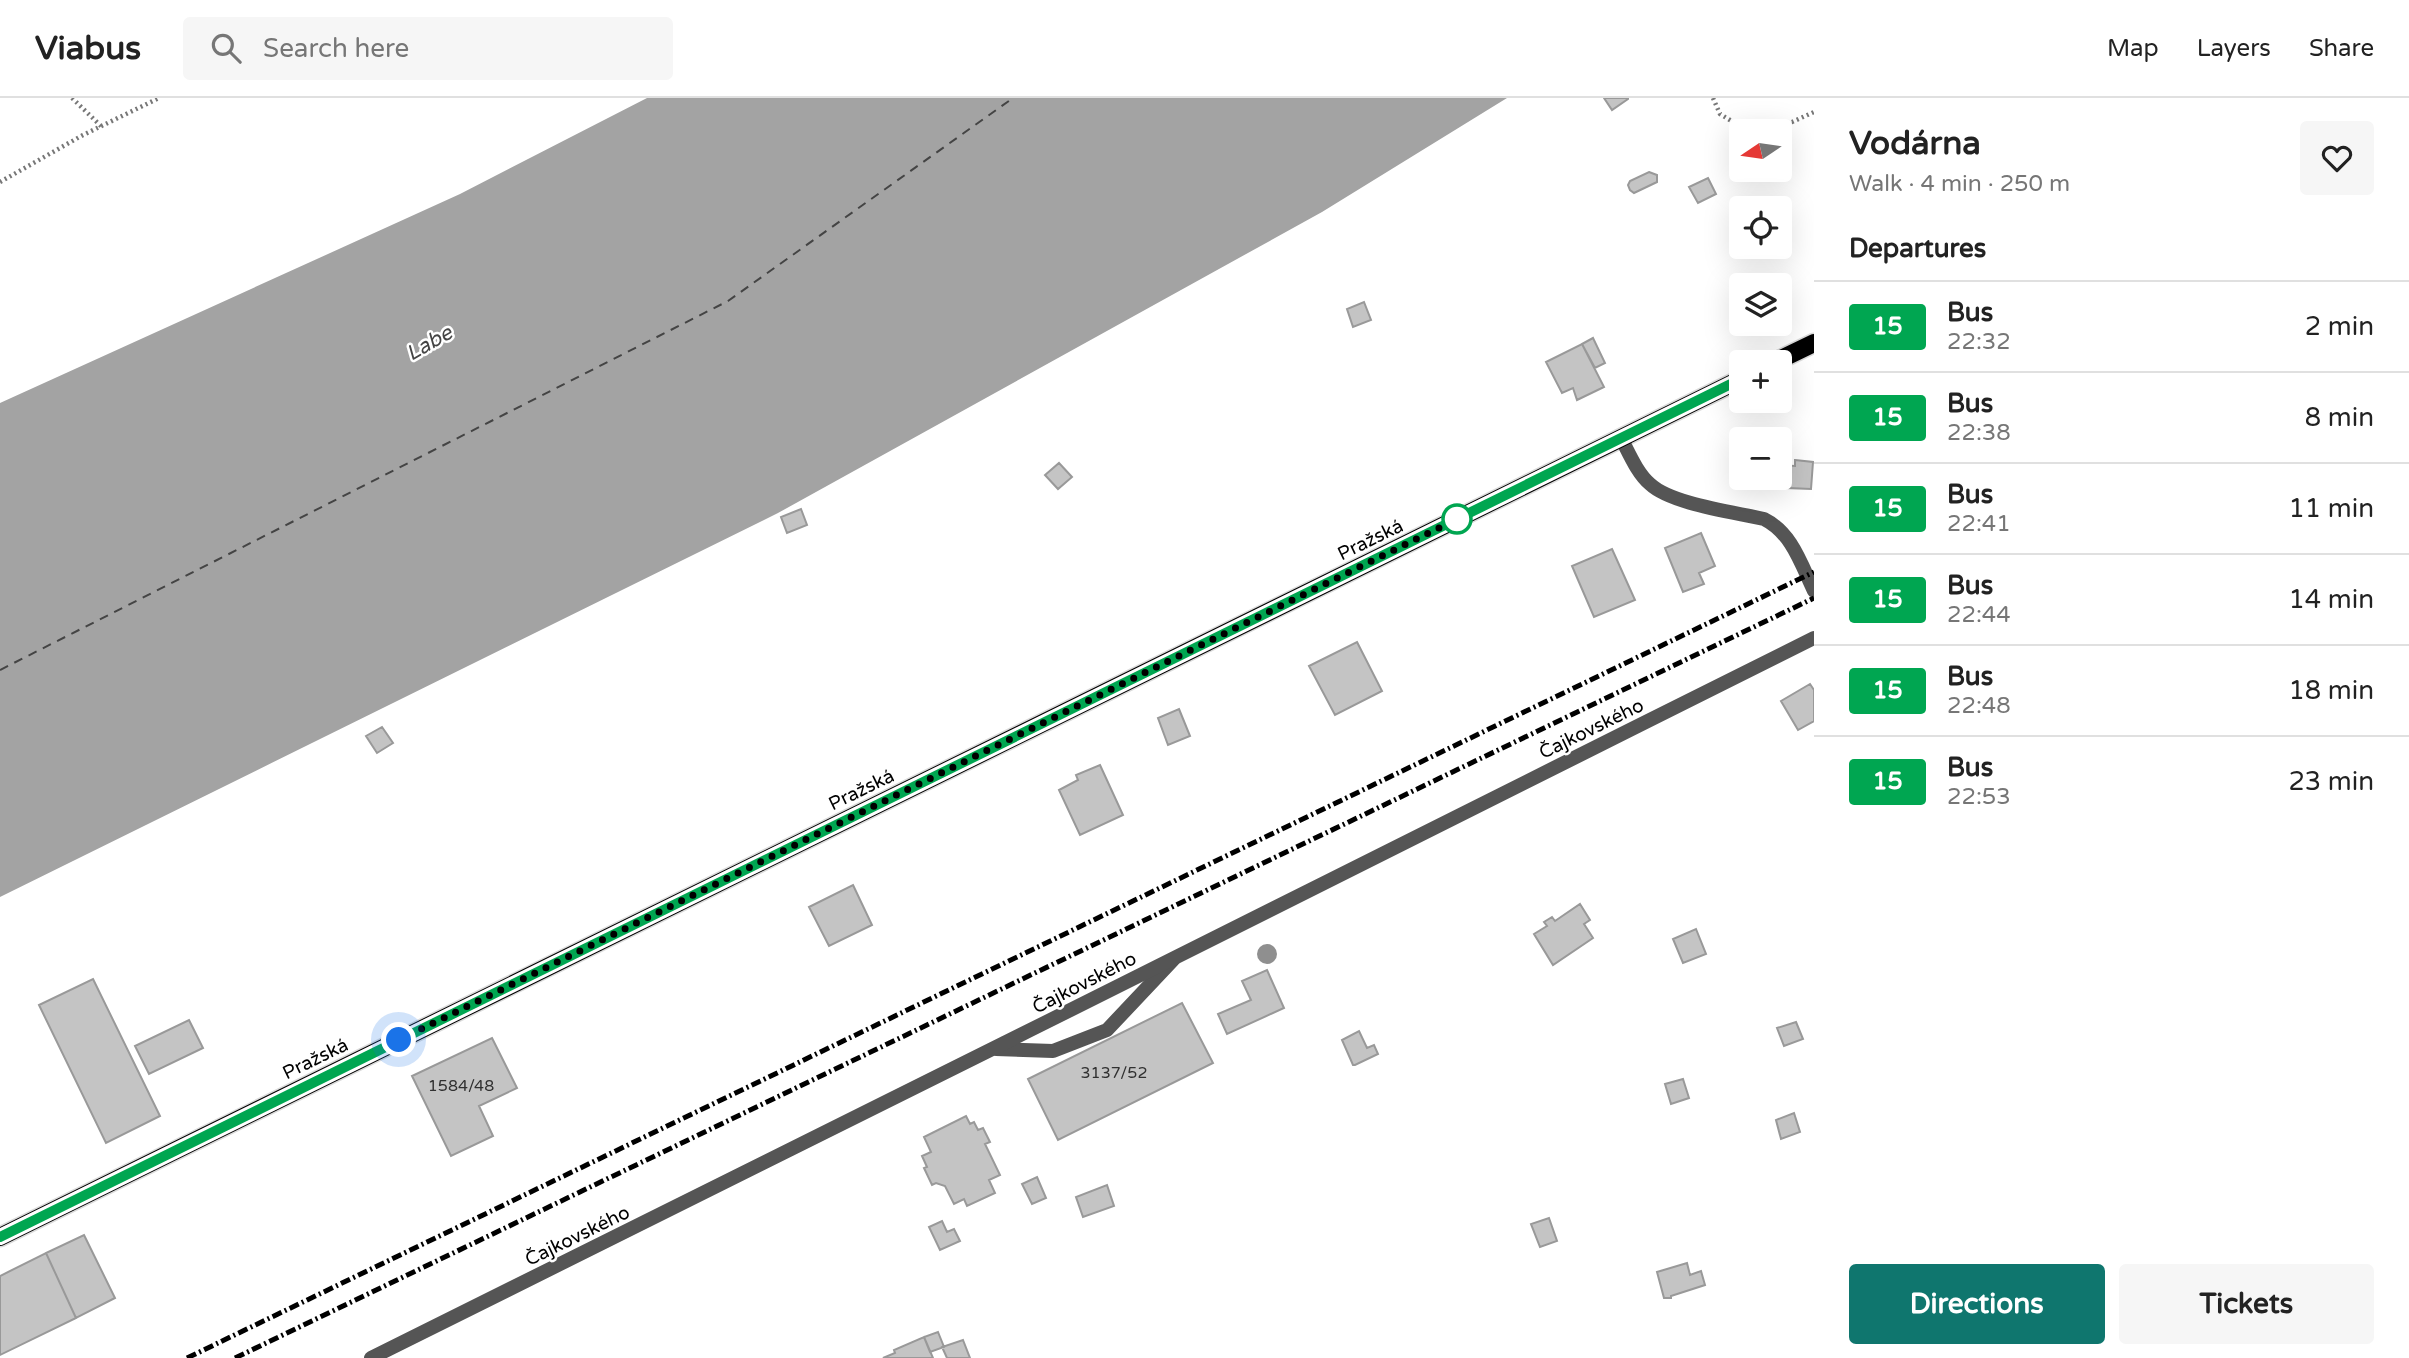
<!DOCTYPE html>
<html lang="en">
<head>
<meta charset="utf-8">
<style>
	:root { --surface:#fff; --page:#f6f6f6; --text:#222; --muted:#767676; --line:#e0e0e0; --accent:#0f766e }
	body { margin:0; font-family:"Varela Round",sans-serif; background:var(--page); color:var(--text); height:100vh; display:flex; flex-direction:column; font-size:26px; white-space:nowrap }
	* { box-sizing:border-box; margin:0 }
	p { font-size:23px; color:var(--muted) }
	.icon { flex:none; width:38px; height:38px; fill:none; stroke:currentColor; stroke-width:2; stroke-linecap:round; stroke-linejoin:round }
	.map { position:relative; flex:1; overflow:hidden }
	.sheet { display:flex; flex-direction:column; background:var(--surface); width:595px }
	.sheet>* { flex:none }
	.badge { padding:0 14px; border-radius:5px; font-size:24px; line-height:46px }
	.needle { width:46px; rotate:257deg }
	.buttons { position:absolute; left:1729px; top:21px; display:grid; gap:14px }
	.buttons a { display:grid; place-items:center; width:63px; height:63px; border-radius:7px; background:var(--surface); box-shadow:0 7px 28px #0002; font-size:35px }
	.you { position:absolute; width:35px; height:35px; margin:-18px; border:5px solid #fff; border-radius:50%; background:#1a73e8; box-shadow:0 0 0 10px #1a73e833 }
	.map>.badge { position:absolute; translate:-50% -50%; box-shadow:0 0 0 4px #fff }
	h2 { padding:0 35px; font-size:26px; line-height:63px }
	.round { display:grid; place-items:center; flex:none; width:74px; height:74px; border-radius:7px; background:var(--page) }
	.summary { display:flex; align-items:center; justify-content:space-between; height:119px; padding:0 35px }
	h1 { font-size:33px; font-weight:700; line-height:52px }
	.action { display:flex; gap:14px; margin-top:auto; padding:14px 35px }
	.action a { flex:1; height:80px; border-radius:7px; background:var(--accent); color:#fff; font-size:28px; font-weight:700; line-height:80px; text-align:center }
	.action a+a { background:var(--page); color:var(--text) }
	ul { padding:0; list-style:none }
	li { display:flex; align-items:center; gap:21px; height:91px; padding:0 35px; border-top:2px solid var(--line) }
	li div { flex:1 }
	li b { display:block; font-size:26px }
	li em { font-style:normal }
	li .badge { min-width:77px; font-weight:700; text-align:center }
	header { display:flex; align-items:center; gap:42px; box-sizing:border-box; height:98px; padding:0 35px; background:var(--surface); border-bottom:2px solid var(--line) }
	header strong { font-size:33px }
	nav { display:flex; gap:38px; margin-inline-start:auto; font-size:24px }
	.search { width:490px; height:63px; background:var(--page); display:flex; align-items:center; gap:18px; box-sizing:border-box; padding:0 24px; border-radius:7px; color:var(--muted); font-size:26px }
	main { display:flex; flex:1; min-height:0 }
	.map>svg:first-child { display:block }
	.water { fill:#a3a3a3 }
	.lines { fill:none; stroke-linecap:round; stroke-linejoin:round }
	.ferry { stroke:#444; stroke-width:2; stroke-dasharray:9 7; stroke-linecap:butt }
	.building { fill:#c4c4c4; stroke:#999; stroke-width:2 }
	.primary-casing { stroke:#dbdbdb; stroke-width:21 }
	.path { stroke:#777; stroke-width:4.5; stroke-dasharray:2 3.5; stroke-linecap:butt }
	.lane { stroke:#555; stroke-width:14 }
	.street { stroke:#555; stroke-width:14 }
	.primary { stroke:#000; stroke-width:18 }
	.rail { stroke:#000; stroke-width:5; stroke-dasharray:10 3.5 2 3.5; stroke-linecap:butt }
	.tree { fill:#8f8f8f }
	.line-casing { stroke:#fff; stroke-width:16 }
	.line { stroke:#00a651; stroke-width:10 }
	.walk { stroke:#000; stroke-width:7; stroke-dasharray:0 12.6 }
	.stop-dot { fill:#fff; stroke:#00a651; stroke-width:3.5 }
	.labels { text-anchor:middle; stroke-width:5; stroke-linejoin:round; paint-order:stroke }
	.number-label { font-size:16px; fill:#313131 }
	.street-label { font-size:19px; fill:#000; stroke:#fff }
	.water-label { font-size:21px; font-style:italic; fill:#444; stroke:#fff }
</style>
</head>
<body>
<header>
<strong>Viabus</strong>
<div class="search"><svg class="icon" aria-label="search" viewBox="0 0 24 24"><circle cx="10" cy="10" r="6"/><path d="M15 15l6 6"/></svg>Search here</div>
<nav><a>Map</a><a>Layers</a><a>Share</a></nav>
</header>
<main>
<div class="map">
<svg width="1814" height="1260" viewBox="0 0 1814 1260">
	<rect width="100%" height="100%" fill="#fff"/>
	<!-- water -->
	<path class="water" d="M647,0H1507L1322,114L778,415L0,799V305L460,96Z"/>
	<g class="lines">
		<!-- ferry -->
		<path class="ferry" d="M0,572L728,203L1013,0"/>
	</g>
	<!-- building -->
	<path class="building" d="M1604,0H1628V1L1612,12Z
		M1649,74L1657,77V84L1634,95L1630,92L1628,87L1630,83Z
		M1708,80L1716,96L1698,105L1689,89Z
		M1364,204L1371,222L1353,229L1347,211Z
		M1593,240L1605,265L1595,270L1582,246Z
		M1582,246L1604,289L1577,302L1573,290L1562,295L1546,264Z
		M1795,362L1813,364L1811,391L1739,388L1741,366V380H1780V367L1795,368Z
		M1059,365L1072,379L1058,391L1045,377Z
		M801,411L807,427L787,435L781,419Z
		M1701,435L1715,468L1699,475L1704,486L1683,494L1665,450Z
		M1612,451L1635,502L1594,519L1572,468Z
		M1357,544L1382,593L1335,617L1309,568Z
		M1810,586L1814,592V623L1798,632L1781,603Z
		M1179,611L1190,638L1168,647L1158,620Z
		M382,629L393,645L377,655L366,638Z
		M1100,667L1123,717L1080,737L1059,692L1078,682L1076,677Z
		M853,787L872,827L829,848L809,809Z
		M1580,806L1590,822L1584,826L1593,840L1553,867L1534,836L1547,828L1544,824L1552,819L1555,823Z
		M1696,831L1706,856L1683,865L1673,841Z
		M1267,872L1284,910L1227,936L1218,916L1251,902L1242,883Z
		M93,881L160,1018L106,1045L39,907Z
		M1182,905L1213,965L1058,1042L1028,981Z
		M189,922L203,950L149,976L135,948Z
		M1796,924L1803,941L1784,948L1777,930Z
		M1359,933L1367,950L1374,947L1378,956L1355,967H1353L1342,942Z
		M492,940L517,990L479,1008L493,1038L451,1058L412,978Z
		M1683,981L1689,1000L1671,1006L1665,986Z
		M1794,1015L1800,1034L1781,1041L1776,1022Z
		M966,1018L970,1026L974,1024L978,1032L983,1030L990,1044L985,1046L1000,1077L989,1082L995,1095L967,1108L964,1101L954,1106L945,1088L936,1085L932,1087L924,1070L927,1069L922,1058L931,1054L924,1039Z
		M1037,1079L1046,1100L1032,1106L1022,1086Z
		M1107,1087L1114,1108L1083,1119L1076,1099Z
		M1549,1120L1557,1143L1540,1149L1531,1126Z
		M942,1123L947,1134L954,1131L960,1143L940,1152L929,1129Z
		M84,1137L115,1200L76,1220L46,1155Z
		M46,1155L76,1220L0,1257V1178Z
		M1687,1165L1690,1177L1701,1173L1705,1187L1671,1198V1200H1664L1657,1174Z
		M938,1234L944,1249L930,1254L924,1239Z
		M924,1239L933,1260H883L895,1255L894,1252Z
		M963,1242L970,1260H947L942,1249Z"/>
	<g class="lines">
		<defs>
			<path id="primary" d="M1775,264L1814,245
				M0,1139L1741,281"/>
		</defs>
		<!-- primary casing -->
		<use href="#primary" class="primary-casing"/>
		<!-- path -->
		<path class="path" d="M72,0L102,29
			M1713,0L1720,16L1743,30L1792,24L1814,14
			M0,84L83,37L159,0"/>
		<!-- lane -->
		<path class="lane" d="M1621,340C1629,355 1637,375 1650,386C1671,406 1734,414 1764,421C1792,435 1801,466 1814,493
			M996,951L1053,953L1107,932L1173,862"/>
		<!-- street -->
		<path class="street" d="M371,1260C853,1022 1333,780 1814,540"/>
		<!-- primary -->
		<use href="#primary" class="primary"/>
		<!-- rail -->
		<path class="rail" d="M187,1260L1814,474
			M235,1260L1814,500"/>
	</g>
	<!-- trees -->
	<circle class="tree" cx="1267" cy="856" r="10"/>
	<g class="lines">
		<defs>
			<path id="line" d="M0,1139L1741,281"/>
		</defs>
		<!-- line casing -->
		<use href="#line" class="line-casing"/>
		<!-- line -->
		<use href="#line" class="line"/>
		<!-- walk -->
		<path class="walk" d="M399,942L1457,421"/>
	</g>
	<!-- markers -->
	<circle class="stop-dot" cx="1457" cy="421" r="14"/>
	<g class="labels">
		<!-- number labels -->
		<g class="number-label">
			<text x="1114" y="980">3137/52</text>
			<text x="461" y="993">1584/48</text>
		</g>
		<!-- street labels -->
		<g class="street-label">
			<text transform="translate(1370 441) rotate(-26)" y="7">Pražská</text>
			<text transform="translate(1591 630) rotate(-26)" y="7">Čajkovského</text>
			<text transform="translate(861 691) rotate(-26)" y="7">Pražská</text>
			<text transform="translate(1084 884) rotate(-27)" y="7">Čajkovského</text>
			<text transform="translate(315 960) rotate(-26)" y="7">Pražská</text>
			<text transform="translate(577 1137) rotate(-26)" y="7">Čajkovského</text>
		</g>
		<!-- water labels -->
		<g class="water-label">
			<text transform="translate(429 245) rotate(-30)" y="7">Labe</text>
		</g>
	</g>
</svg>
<div class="buttons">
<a><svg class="needle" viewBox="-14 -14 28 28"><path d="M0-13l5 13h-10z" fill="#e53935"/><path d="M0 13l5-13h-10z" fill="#767676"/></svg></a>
<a><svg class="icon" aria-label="locate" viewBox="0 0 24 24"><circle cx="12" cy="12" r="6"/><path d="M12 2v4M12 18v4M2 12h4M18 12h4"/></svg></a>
<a><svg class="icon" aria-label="layers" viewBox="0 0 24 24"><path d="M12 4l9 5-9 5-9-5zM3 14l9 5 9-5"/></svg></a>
<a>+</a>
<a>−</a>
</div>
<div class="you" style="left:399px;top:942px"></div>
</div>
<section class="sheet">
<div class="summary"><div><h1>Vodárna</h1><p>Walk · 4 min · 250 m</p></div><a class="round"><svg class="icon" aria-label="heart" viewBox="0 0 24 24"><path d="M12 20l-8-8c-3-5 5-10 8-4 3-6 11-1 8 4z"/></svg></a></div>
<h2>Departures</h2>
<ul>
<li><span class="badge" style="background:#00a651;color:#fff">15</span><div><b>Bus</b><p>22:32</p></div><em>2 min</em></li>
<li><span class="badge" style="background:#00a651;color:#fff">15</span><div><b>Bus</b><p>22:38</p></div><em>8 min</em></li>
<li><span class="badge" style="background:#00a651;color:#fff">15</span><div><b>Bus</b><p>22:41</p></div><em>11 min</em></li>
<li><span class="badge" style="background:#00a651;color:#fff">15</span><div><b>Bus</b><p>22:44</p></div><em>14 min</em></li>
<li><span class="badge" style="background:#00a651;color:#fff">15</span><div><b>Bus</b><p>22:48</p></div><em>18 min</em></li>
<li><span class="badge" style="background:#00a651;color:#fff">15</span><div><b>Bus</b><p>22:53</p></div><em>23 min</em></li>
</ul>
<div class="action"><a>Directions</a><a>Tickets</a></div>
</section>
</main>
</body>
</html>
